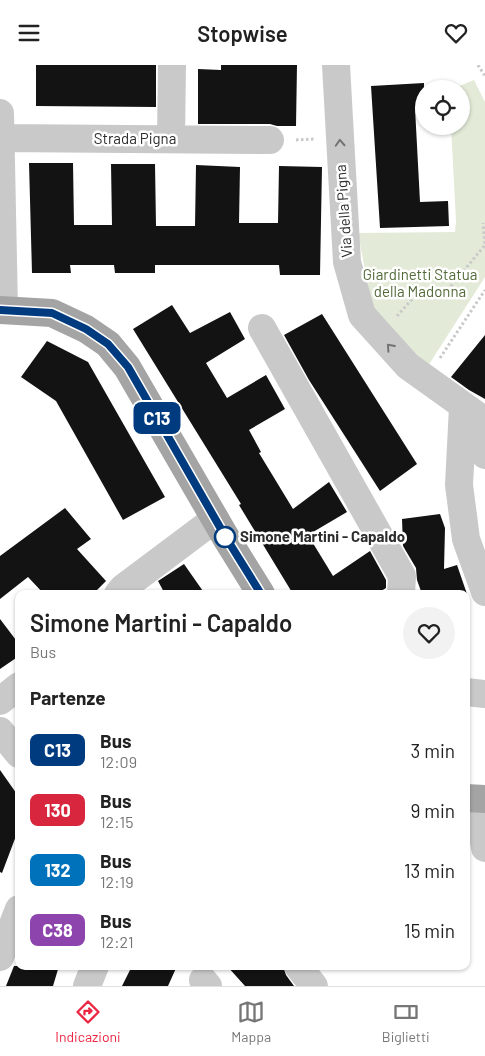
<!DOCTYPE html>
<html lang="it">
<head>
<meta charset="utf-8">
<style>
	:root { --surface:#fff; --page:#f2f2f2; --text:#222; --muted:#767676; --line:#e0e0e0; --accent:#eb2642 }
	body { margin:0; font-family:Barlow,sans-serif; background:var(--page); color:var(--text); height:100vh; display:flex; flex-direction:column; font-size:19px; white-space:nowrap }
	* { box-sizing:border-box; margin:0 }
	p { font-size:16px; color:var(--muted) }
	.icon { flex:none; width:28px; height:28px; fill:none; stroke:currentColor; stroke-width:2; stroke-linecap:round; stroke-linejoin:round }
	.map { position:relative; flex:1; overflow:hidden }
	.panel { position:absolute; left:15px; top:525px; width:455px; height:380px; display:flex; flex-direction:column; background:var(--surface); border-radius:10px; box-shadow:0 1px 4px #0004 }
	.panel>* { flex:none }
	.badge { padding:0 10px; border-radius:8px; font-size:18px; line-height:32px }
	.tools { position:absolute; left:415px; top:15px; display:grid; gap:10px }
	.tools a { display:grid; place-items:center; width:55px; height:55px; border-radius:50%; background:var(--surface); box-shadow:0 1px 4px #0004; font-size:25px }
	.map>.badge { position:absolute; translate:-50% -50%; box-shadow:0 0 0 2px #fff }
	h2 { padding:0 15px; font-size:19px; line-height:45px }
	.round { display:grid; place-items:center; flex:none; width:52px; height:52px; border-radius:26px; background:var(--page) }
	.overview { display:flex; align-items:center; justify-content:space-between; height:85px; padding:0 15px }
	h1 { font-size:24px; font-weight:600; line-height:38px }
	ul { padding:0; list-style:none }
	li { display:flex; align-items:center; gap:15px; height:60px; padding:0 15px }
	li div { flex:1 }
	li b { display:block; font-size:19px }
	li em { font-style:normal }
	li .badge { min-width:55px; font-weight:700; text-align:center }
	header { display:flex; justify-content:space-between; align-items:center; height:65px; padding:0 15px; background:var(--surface); font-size:22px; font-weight:600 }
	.tabs { display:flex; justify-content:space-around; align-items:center; height:70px; border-top:1px solid var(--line); background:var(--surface); font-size:14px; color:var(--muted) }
	.tabs a { display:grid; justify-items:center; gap:2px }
	.tabs .on { color:var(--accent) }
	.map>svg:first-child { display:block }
	.green { fill:#e3ebd8 }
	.building { fill:#131313 }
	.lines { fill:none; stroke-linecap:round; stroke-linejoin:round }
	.path { stroke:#c9c9c9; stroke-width:3; stroke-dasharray:2.5 2.5; stroke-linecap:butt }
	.minor { stroke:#c9c9c9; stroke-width:28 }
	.major { stroke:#a4a4a4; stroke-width:28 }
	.oneway { stroke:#737373 }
	.line-casing { stroke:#fff; stroke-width:11 }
	.line { stroke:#003b80; stroke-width:8 }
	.stop-dot { fill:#fff; stroke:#003b80; stroke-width:2.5 }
	.labels { text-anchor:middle; stroke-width:5; stroke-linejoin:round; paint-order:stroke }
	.street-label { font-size:15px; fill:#2c2c2c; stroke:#fff }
	.park-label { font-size:15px; fill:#526938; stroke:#fff }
	.stop-label { font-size:15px; font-weight:bold; fill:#2c2c2c; stroke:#fff; text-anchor:start }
</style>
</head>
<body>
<header><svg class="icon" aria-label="menu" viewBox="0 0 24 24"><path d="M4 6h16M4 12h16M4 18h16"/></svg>Stopwise<svg class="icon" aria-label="heart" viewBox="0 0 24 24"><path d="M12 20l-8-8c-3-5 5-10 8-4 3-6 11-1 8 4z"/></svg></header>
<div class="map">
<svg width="485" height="921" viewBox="0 0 485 921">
	<rect width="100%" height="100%" fill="#fff"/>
	<!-- green -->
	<path class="green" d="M474,15L485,37V212L426,304L372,242L358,168L455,167L456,156L451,61H461V24H452Z"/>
	<!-- building -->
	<path class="building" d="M36,0H156V42L36,41Z
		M221,0H297L296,61H277L270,59H198V4L221,5Z
		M424,18V42L415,43L420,137L448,136L449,161L380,163L371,21Z
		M29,98H73L74,160H112L111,99H155L156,161H195L196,100L240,102L239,158H278L279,101L322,102L320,210H280L279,200H155V208H115L114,200H70L71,208H32Z
		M172,240L190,268L230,247L245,274L206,298L227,333L266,310L285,344L249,365L261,387L259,388L293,444L329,417L347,447L308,470L333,511L370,486L386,515V523L376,529H293L239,440L241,439L133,264Z
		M322,249L417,399L380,426L309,315L284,270Z
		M485,270V334L469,325L451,312Z
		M47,276L88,297L165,432L123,455L56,336L21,312Z
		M65,443L91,474L77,484L106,516L93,529H44L28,512L0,534V491Z
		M440,449L445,463L444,504L457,500L467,529H422L417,515L416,503L403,481L402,454Z
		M184,499L205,529H165L158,516Z
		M0,554L19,579V591L0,604Z
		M0,705L19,732V763L2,808L0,807Z
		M14,901H59L53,921H6Z
		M132,901H177L168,921H122Z
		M227,901H283L286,910L294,921H245Z"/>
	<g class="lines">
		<!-- path -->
		<path class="path" d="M478,0L485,11
			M296,75L314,74
			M397,251L414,232L447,226L485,180L483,158
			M440,293L485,225"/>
		<!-- minor -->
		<path class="minor" d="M336,0L347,197L362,250L408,301L485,356
			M0,48L4,245
			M0,73L270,75
			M171,74L172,0
			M262,263L402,511L401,529
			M463,342L459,420L466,474L485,527
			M466,349L473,373L485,390
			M118,529L123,523L215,454
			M466,627L485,629
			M0,636L19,621
			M0,666L19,689
			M477,734L485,783
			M0,892L19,844
			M298,901L314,921
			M203,915L208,921
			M87,921L95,901"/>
		<!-- major -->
		<path class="major" d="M0,245L52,248L86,264L108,279L127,302L225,471L261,529
			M466,733L485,734"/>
	</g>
	<!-- one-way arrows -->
	<defs><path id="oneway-chevron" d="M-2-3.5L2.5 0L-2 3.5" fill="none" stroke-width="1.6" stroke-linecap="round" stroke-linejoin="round" transform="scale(1.25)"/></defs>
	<g class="oneway">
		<use href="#oneway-chevron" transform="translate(340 78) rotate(-93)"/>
		<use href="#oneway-chevron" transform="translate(390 282) rotate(-132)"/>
	</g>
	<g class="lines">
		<defs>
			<path id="line" d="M0,245L52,248L86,264L108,279L128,302L225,471L261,529"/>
		</defs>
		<!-- line casing -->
		<use href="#line" class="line-casing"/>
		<!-- line -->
		<use href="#line" class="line"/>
	</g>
	<!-- markers -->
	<circle class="stop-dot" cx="225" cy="472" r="10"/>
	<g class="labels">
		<!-- street labels -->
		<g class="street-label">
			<text x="135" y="79">Strada Pigna</text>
			<text transform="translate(344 146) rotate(-94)" y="5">Via della Pigna</text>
		</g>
		<!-- park labels -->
		<g class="park-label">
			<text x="420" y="215">Giardinetti Statua<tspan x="420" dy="17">della Madonna</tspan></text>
		</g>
		<!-- stop labels -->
		<g class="stop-label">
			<text x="240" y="477">Simone Martini - Capaldo</text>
		</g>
	</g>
</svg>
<div class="tools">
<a><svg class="icon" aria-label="locate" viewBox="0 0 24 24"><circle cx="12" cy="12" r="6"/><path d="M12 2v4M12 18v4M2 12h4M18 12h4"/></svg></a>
</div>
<b class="badge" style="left:157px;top:353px;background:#003b80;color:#fff">C13</b>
<section class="panel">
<div class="overview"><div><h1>Simone Martini - Capaldo</h1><p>Bus</p></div><a class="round"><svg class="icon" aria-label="heart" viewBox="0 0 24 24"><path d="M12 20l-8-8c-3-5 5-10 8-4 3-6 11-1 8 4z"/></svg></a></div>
<h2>Partenze</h2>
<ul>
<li><span class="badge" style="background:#003b80;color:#fff">C13</span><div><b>Bus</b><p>12:09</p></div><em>3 min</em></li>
<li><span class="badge" style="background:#d7263d;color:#fff">130</span><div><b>Bus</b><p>12:15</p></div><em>9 min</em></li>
<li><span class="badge" style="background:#0072bc;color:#fff">132</span><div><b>Bus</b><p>12:19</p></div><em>13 min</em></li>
<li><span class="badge" style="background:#8e44ad;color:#fff">C38</span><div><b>Bus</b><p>12:21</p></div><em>15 min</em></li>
</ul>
</section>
</div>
<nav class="tabs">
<a class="on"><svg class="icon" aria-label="directions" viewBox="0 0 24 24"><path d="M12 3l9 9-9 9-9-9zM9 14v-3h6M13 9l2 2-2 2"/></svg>Indicazioni</a>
<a><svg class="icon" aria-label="map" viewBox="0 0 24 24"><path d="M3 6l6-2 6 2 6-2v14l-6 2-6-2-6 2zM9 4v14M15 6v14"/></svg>Mappa</a>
<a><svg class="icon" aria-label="tickets" viewBox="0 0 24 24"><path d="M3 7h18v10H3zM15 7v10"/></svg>Biglietti</a>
</nav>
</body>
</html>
